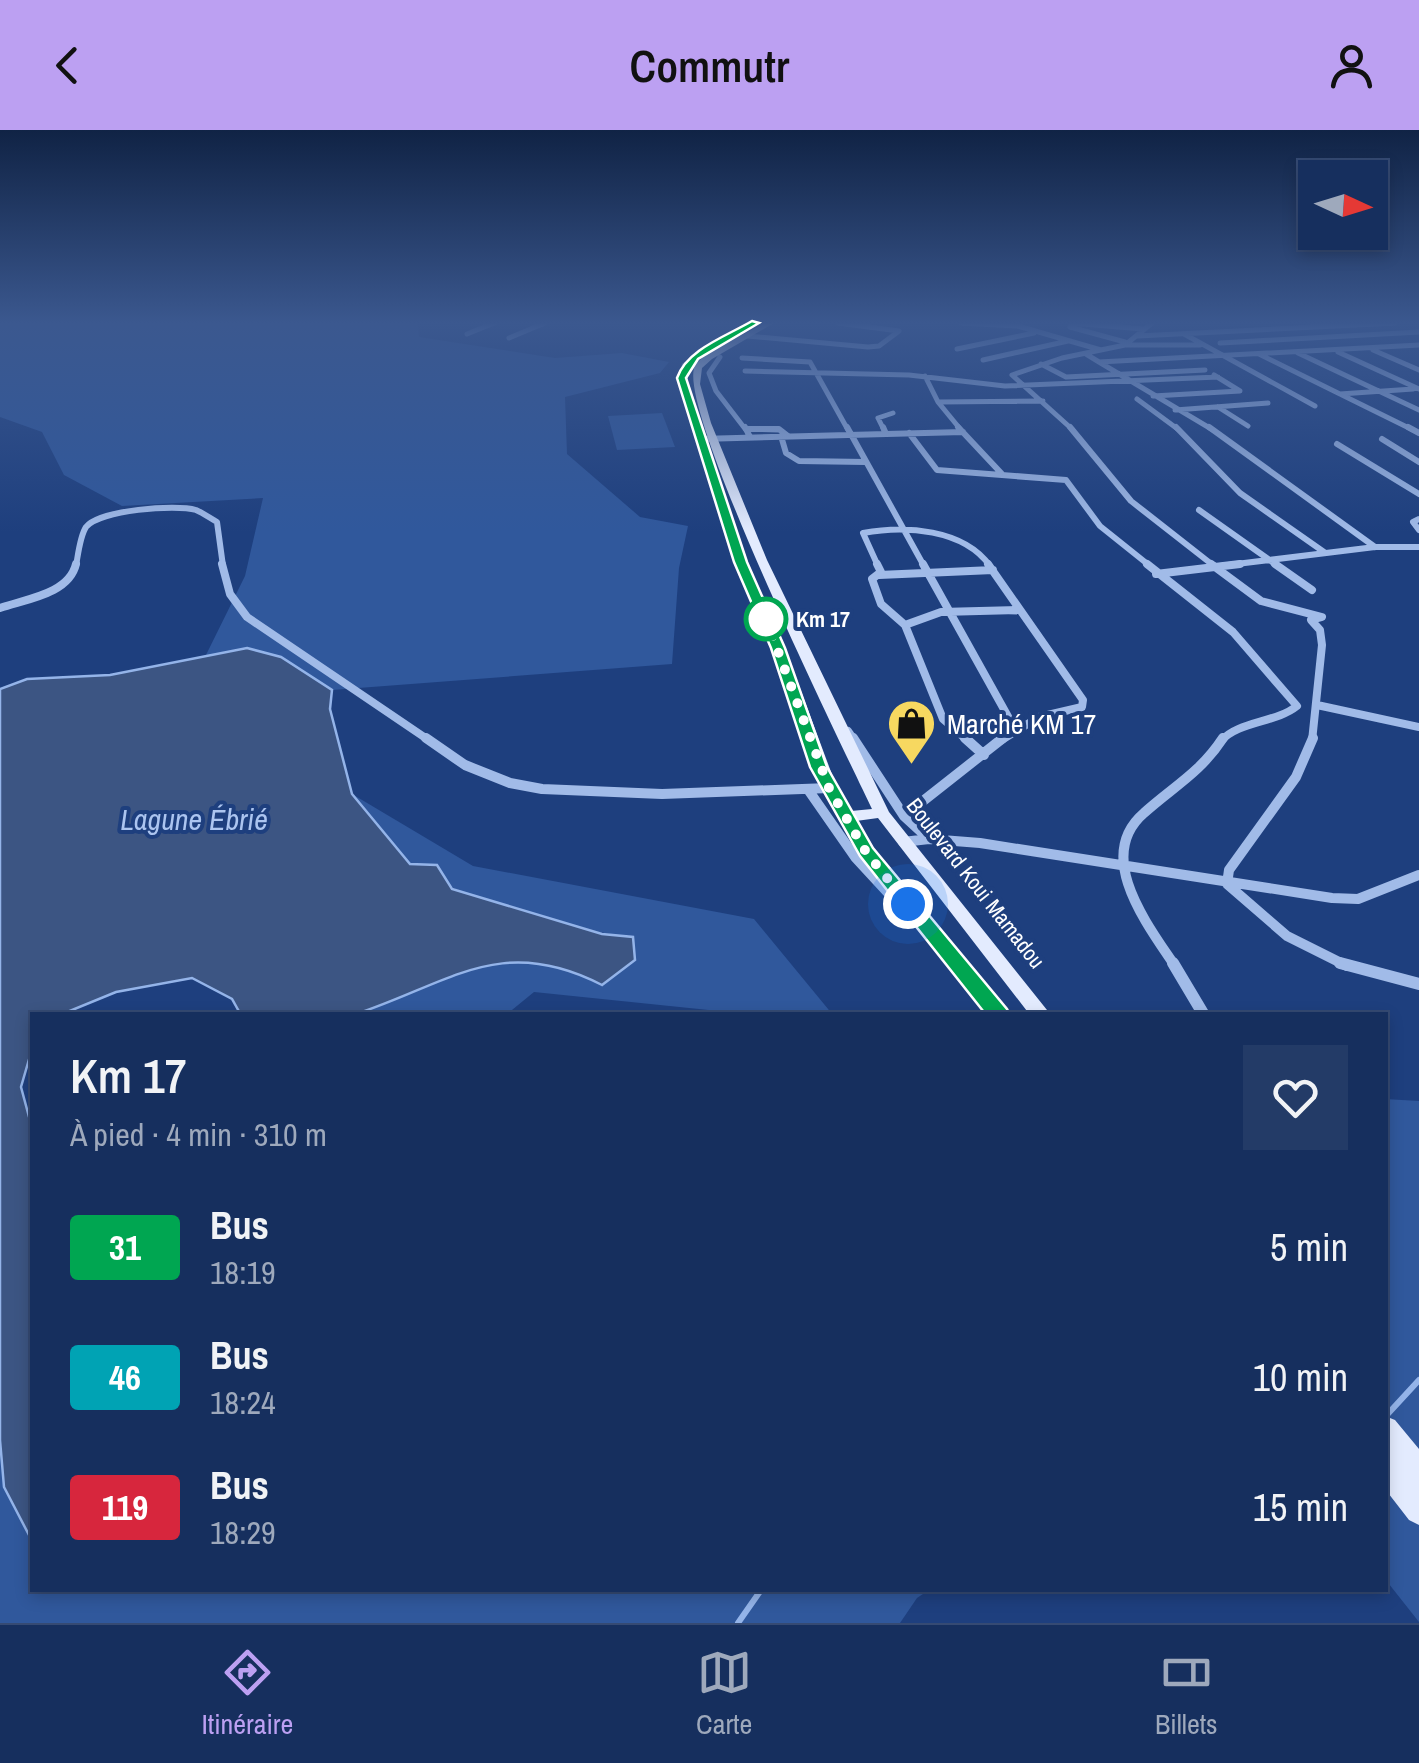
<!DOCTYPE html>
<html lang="fr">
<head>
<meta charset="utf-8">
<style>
	:root { --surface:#162f5e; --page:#233b67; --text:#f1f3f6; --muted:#9ea9bc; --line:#354a73; --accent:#bca0f2 }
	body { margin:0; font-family:"Archivo Narrow",sans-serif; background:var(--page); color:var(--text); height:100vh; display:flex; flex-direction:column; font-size:38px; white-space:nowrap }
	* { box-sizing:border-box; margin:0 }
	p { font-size:32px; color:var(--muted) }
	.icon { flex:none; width:55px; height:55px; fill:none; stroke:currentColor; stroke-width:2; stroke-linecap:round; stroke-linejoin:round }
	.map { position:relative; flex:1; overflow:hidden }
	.drawer { position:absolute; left:30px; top:882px; width:1358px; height:580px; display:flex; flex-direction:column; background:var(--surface); border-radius:0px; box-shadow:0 5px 15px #0003,0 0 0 2px var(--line) }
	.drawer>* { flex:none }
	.badge { padding:0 20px; border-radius:8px; font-size:35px; line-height:65px }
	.needle { width:65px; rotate:94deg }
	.tools { position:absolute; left:1298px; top:30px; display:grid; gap:20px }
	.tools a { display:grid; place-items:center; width:90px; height:90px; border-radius:0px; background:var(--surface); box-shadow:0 5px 15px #0003,0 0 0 2px var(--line); font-size:50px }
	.you { position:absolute; width:50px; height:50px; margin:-25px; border:8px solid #fff; border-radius:50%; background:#1a73e8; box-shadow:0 0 0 15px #1a73e833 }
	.map>.badge { position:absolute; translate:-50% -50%; box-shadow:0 0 0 5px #fff }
	.round { display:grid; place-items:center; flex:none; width:105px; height:105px; border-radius:0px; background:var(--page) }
	.headline { display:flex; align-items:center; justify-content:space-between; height:170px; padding:0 40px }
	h1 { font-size:48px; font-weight:600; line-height:75px }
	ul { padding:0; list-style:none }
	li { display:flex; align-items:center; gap:30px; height:130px; padding:0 40px }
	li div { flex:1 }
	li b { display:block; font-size:38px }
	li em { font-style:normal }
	li .badge { min-width:110px; font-weight:700; text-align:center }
	header { display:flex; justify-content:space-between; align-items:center; height:130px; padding:0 40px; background:var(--accent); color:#111; font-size:45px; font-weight:600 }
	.menu { display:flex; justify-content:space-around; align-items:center; height:140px; border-top:2px solid var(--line); background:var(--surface); font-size:28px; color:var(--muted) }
	.menu a { display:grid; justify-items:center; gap:5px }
	.menu .current { color:var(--accent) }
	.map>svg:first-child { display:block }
	.green { fill:#30589c }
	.water { fill:#3c5583; stroke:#94b4e9; stroke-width:2.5 }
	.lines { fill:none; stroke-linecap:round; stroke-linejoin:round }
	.stream { stroke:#94b4e9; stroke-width:6 }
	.minor-far4 { stroke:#a1bbe8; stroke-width:5 }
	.minor-far3 { stroke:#a1bbe8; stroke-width:6 }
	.minor-far2 { stroke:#a1bbe8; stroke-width:8 }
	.minor-far1 { stroke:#a1bbe8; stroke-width:10 }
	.minor { stroke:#a1bbe8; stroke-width:12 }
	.primary { fill:#e3ebfe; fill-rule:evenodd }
	.line { fill:#00a651; stroke:#fff; stroke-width:2.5 }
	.walk { stroke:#fff; stroke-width:10; stroke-dasharray:0 18 }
	.stop-dot { fill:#fff; stroke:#00a651; stroke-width:5 }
	.labels { text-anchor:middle; stroke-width:8; stroke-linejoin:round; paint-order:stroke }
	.far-stop-label { font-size:22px; font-weight:bold; fill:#fff; stroke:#1e3f7e; text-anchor:start }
	.far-street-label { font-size:22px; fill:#fff; stroke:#1e3f7e }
	.poi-label { font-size:28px; fill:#fff; stroke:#1e3f7e; text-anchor:start }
	.water-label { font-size:30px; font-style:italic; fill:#acc5f0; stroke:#1e3f7e }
</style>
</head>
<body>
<header><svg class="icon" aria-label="back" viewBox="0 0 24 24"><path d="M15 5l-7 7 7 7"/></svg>Commutr<svg class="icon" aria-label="person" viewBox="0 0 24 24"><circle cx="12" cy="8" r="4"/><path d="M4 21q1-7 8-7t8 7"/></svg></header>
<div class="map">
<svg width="1419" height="1493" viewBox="0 0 1419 1493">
	<rect width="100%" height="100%" fill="#1e3f7e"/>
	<!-- green -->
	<path class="green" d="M0,193H418L419,207L555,228L622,223L669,232L660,243L565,267L567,324L640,387L688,396L679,438L672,534L332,560L281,527L247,518L205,527L245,446L263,368L122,376L64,345L42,302L0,287Z
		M662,283L675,317L617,320L608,286Z
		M352,664L473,736L754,789L833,885H757L534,862L506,885H365L367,878C454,845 511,808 602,855L632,807C580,802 452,767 412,735C389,718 371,686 352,664Z
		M1385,969L1419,971V1492L1385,1449Z
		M0,1310L4,1357L32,1407V1460H929L917,1468L900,1493H0Z"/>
	<!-- water -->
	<path class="water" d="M247,518L281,527L332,560L330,579L352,664L410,734L437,735L452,759L602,804L633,807L635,830L602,855C501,803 450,853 356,884C333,891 269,885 241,885L232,869L192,848L116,862L60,885H32V919L21,957L32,998L30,1407L4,1357L0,1310V559L27,549L110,545Z"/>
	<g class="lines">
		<!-- stream -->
		<path class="stream" d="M1385,1287L1419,1250
			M738,1493L761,1460"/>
		<!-- minor-far4 -->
		<path class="minor-far4" d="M961,193L1018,196L1101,220
			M1071,193L1143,199
			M1070,197L1125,212
			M467,204L494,193
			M1184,204L1315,276
			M747,206L868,217L879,216L899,201L838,193
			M1137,206L1395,193
			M509,208L545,193
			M1220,213L1419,202
			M1125,215H1200
			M957,219L1034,203
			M1373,220L1419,240
			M1338,222L1419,259
			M1298,223L1419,280
			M1086,224L1099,232L1419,215
			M1259,224L1413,300
			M720,227L709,243L716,261L746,300
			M742,228L810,232L848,300
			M983,230L1068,211
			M1099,232L1213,300
			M1041,234L1066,247L1205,240
			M745,241L909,245L1005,256L1218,247
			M925,246L938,272L961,300
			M1340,264L1413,259
			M1153,266L1240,261L1214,245
			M1137,269L1179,300
			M939,272L1043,271
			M1218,277L1248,296
			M1175,280L1268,273
			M747,299L780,300
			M884,300L878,288L893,283
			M1073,300L1012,245L1062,228L1125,215L1152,193"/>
		<!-- minor-far3 -->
		<path class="minor-far3" d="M745,297L750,307
			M847,297L924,436
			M883,297L886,304
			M958,297L1002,344
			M1070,297L1131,371L1214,436
			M1176,297L1240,363L1324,422
			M1209,297L1375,417
			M1408,297L1419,303
			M747,299H779L788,306
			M909,303L937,340L1066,350L1100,396L1150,436
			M781,306L786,323L799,331L866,332
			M700,309L963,302
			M1382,309L1419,332
			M1337,314L1419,364
			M1199,380L1278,436
			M1419,389L1413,392L1419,400
			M76,436C78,425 80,406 86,397C99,380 176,374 196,380C203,383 210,388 217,392L223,436
			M878,436L863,403C905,395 964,399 990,436
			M1220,436L1375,417H1419"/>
		<!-- minor-far2 -->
		<path class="minor-far2" d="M222,434L230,464L247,487L430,611
			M877,434L881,442L872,449L881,474L905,495
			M923,434L1015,599
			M988,434L1083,570L1082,577L1039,587L1000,611
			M1147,434L1233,502L1297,576C1276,593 1238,591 1221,611
			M1211,434L1261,471L1322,487L1311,490L1320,500L1322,515L1312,611
			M1275,434L1312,460
			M1156,444L1240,434
			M879,445L993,440
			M0,478C26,469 69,464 76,434
			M1317,575L1419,597
			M848,601L855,611
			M968,611L943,589L905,495L941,482L1019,480"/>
		<!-- minor-far1 -->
		<path class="minor-far1" d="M426,608L465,635L510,653L542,659L662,664L829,658
			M853,608L904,686L929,709
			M965,608L984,625
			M1313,608L1296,647L1229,740L1227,754L1287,806L1347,836
			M809,661L855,727L915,792
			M904,686L1003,608
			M903,712L929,709L980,713L1332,768L1358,769L1419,745
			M1175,836C1147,794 1094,726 1144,683C1174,656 1200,643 1223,608"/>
		<!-- minor -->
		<path class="minor" d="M1173,833L1204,885
			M1340,833L1419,854"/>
		<!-- primary -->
		<path class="primary" d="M766,193H774L712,229L702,238L700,254L711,293L767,430L889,682L1051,885H1030L878,688L856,691L873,719L1009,885H988L860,726L821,658L771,518L734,432L679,256L682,234L699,221H705V225L689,237L687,256L746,432L785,518L837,658L851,681L872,679C845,622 674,275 695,236C703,221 749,202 766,193Z
			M1385,1286L1395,1290L1419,1319V1395L1409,1390L1385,1359Z"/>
	</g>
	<!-- sky -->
	<linearGradient id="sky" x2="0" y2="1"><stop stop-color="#102345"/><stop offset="0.48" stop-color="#3b588f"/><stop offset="1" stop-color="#3b588f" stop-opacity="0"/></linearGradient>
	<rect width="1419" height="402" fill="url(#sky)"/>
	<!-- line -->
	<path class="line" d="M752,191L759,193L698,229L686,248L747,432L785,518L827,637L873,718L1007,879L1010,885L1007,891H991L860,726L810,637L771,518L734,432L677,248C687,219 727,206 752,191Z"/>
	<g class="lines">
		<!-- walk -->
		<path class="walk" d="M766,489L829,658L866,722L908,774"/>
	</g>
	<!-- icons -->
	<defs>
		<symbol id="shop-pin" viewBox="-11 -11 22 30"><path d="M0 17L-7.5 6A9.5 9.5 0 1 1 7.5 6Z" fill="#f7d860" stroke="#1e3f7e"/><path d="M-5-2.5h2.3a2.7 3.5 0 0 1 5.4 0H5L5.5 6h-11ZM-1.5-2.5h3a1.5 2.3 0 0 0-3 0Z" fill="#111"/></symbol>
	</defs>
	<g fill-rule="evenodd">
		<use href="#shop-pin" x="884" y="566" width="55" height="75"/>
	</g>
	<!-- markers -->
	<circle class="stop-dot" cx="766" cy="489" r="20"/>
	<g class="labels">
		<!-- far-stop labels -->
		<g class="far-stop-label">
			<text x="796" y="497">Km 17</text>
		</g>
		<!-- far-street labels -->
		<g class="far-street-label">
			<text transform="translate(976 753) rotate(52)" y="8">Boulevard Koui Mamadou</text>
		</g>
		<!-- poi labels -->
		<g class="poi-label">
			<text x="947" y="604">Marché KM 17</text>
		</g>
		<!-- water labels -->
		<g class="water-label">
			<text x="194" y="700">Lagune Ébrié</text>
		</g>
	</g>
</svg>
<div class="tools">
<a><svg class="needle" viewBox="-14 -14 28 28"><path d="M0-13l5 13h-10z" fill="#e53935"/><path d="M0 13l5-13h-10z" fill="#9ea9bc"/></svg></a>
</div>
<div class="you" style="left:908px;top:774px"></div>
<section class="drawer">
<div class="headline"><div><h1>Km 17</h1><p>À pied · 4 min · 310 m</p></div><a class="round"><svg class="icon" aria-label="heart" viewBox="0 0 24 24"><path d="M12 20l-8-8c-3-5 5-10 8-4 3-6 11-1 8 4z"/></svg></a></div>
<ul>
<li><span class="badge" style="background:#00a651;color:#fff">31</span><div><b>Bus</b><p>18:19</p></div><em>5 min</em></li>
<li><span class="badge" style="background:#00a3b4;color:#fff">46</span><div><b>Bus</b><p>18:24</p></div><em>10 min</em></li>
<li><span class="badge" style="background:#d7263d;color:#fff">119</span><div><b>Bus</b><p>18:29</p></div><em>15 min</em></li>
</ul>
</section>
</div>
<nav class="menu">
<a class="current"><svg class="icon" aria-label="directions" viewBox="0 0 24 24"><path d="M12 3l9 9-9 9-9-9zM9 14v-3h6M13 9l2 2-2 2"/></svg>Itinéraire</a>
<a><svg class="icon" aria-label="map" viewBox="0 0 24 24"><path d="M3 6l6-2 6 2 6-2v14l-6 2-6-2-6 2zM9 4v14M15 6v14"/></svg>Carte</a>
<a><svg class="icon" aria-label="tickets" viewBox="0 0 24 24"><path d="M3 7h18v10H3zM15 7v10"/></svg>Billets</a>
</nav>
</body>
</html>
